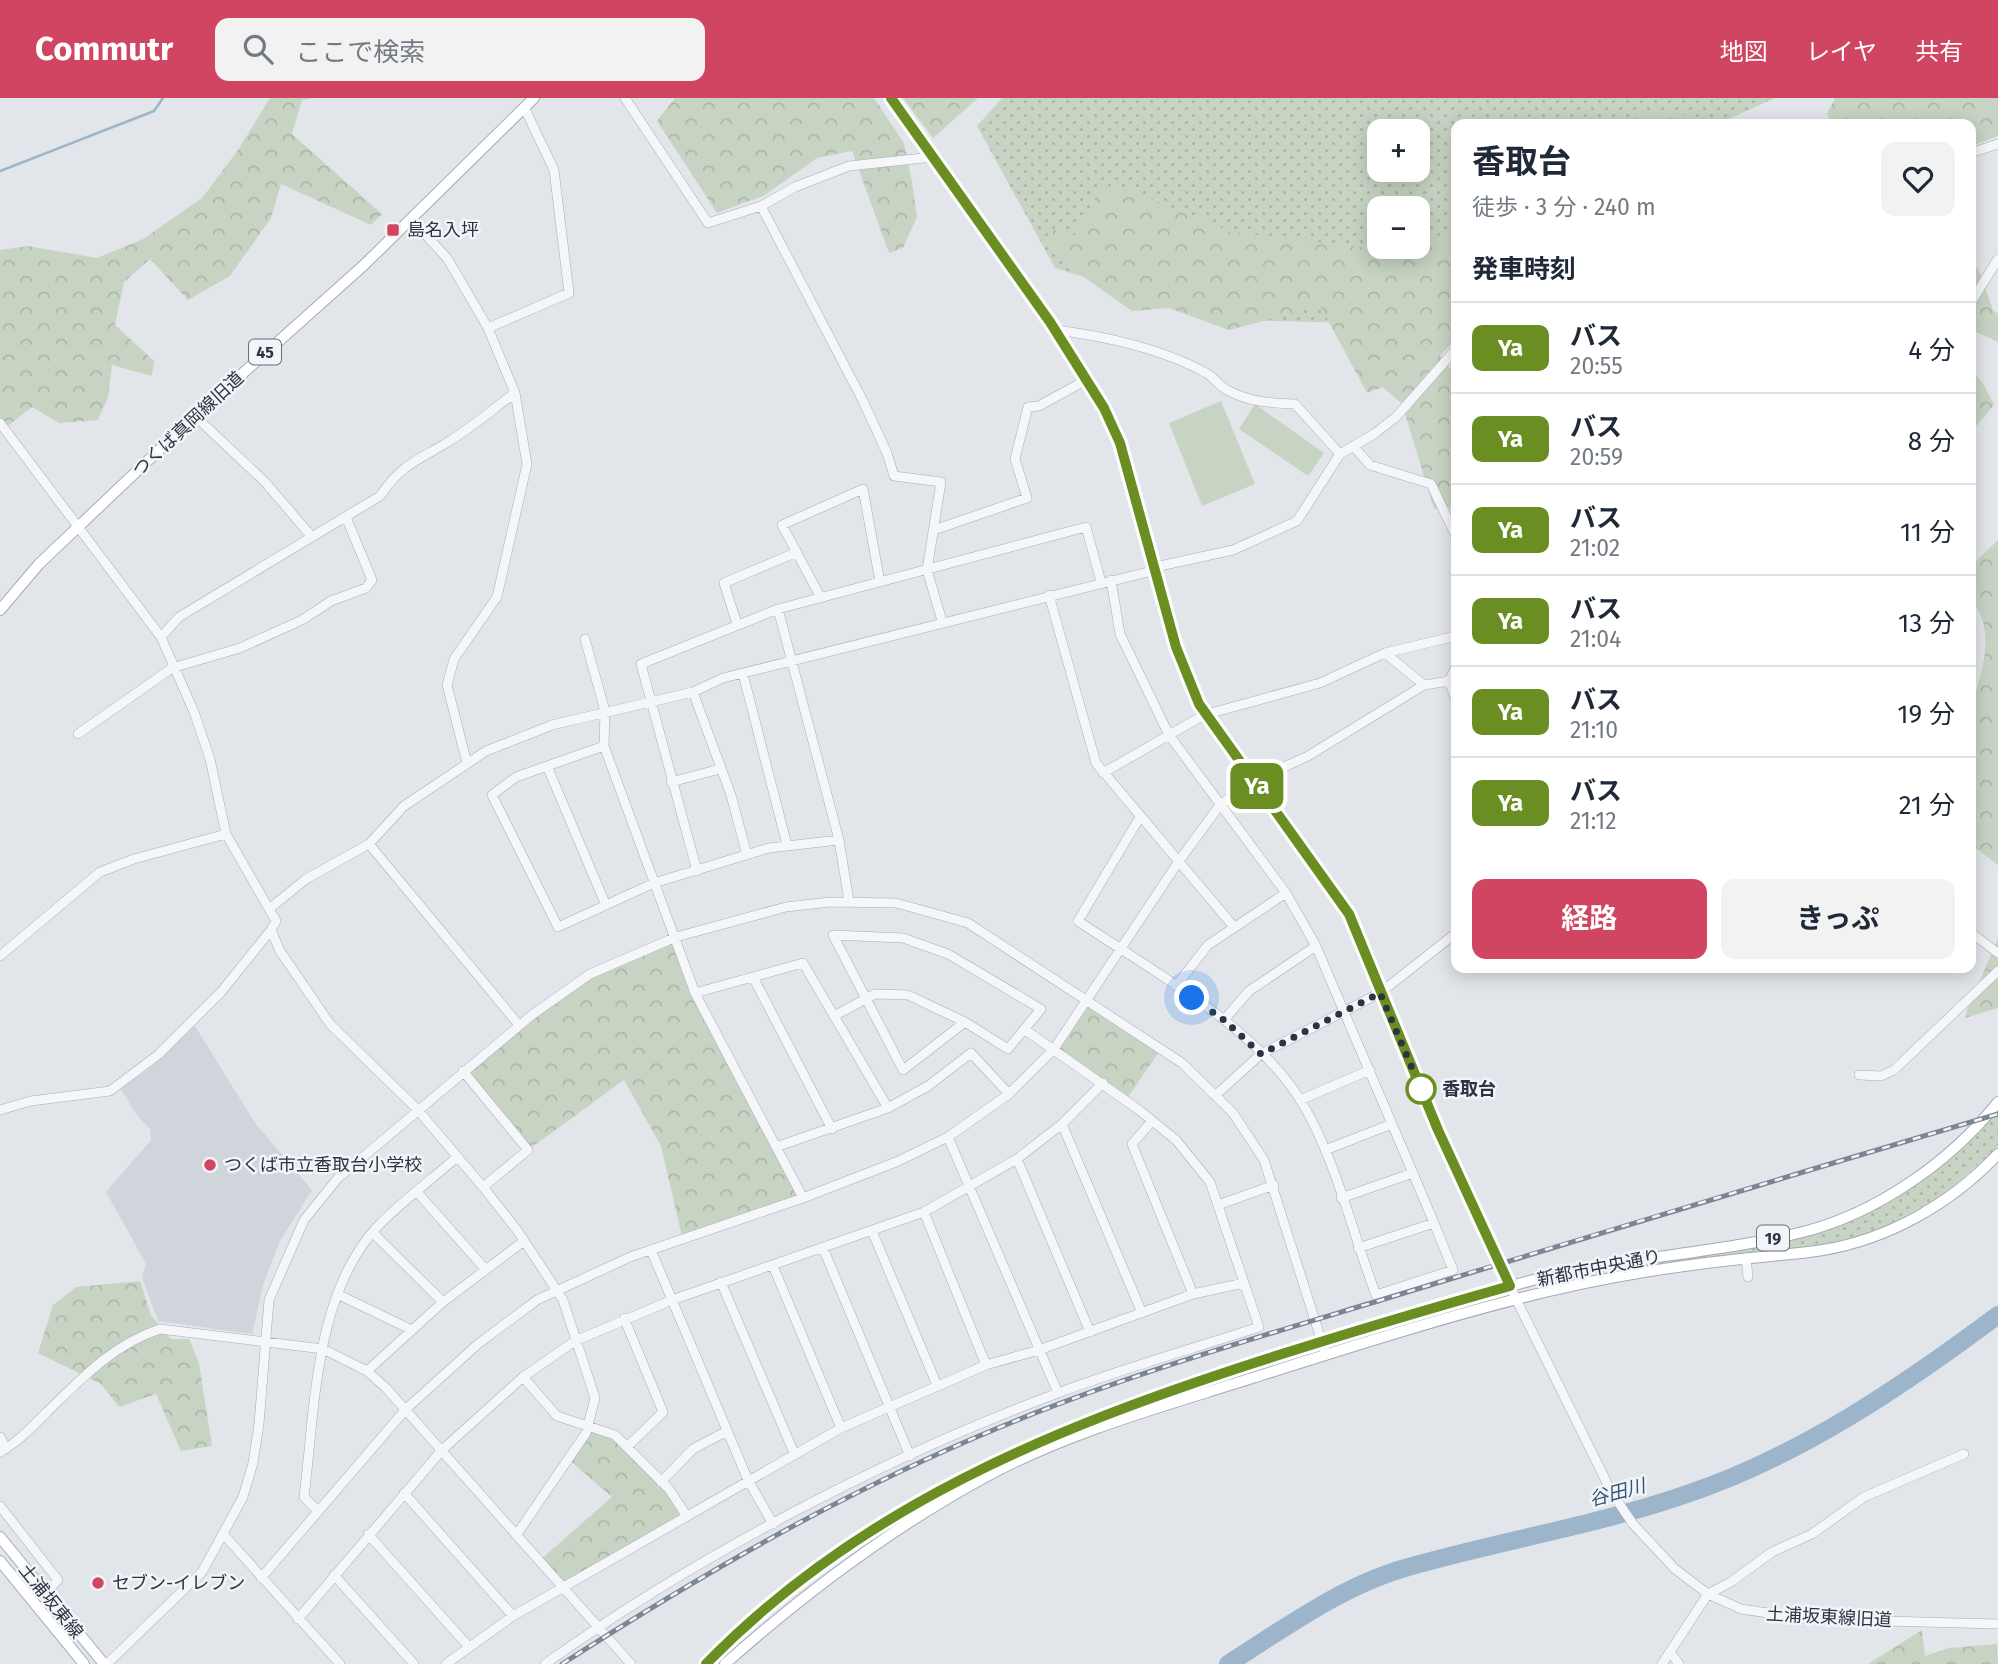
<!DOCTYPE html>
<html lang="ja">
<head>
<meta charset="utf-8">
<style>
	:root { --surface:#fff; --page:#f2f2f3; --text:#1f2937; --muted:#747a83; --line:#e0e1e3; --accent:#d04662 }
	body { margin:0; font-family:"Fira Sans","Noto Sans JP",sans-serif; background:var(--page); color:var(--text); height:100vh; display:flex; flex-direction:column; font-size:26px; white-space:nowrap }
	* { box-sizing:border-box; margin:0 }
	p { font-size:23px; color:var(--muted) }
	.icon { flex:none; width:38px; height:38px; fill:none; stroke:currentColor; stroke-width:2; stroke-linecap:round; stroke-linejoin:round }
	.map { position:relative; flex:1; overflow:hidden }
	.drawer { position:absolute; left:1451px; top:21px; width:525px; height:854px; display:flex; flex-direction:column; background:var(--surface); border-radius:14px; box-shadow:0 4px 18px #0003 }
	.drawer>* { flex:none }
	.badge { padding:0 14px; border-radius:10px; font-size:24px; line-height:46px }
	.buttons { position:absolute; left:1367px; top:21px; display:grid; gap:14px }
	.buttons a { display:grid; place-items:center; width:63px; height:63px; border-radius:14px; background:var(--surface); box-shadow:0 4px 18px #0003; font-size:35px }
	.you { position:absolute; width:35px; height:35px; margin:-18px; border:5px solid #fff; border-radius:50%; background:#1a73e8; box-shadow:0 0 0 10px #1a73e833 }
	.map>.badge { position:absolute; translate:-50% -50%; box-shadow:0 0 0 4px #fff }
	h2 { padding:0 21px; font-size:26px; line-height:63px }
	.round { display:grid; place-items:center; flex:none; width:74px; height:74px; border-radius:14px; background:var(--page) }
	.overview { display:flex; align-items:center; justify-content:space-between; height:119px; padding:0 21px }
	h1 { font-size:33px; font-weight:700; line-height:52px }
	.cta { display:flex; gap:14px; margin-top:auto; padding:14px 21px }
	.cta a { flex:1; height:80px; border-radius:14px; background:var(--accent); color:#fff; font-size:28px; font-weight:700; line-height:80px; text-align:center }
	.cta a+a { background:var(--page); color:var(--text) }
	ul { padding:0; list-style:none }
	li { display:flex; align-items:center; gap:21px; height:91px; padding:0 21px; border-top:2px solid var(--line) }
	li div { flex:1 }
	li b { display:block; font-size:26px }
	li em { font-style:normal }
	li .badge { min-width:77px; font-weight:700; text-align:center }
	header { display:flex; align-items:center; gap:42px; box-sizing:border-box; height:98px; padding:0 35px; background:var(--accent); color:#fff }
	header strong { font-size:33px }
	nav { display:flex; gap:38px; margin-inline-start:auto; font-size:24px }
	.search { width:490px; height:63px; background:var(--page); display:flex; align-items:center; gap:18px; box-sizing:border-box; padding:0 24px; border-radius:14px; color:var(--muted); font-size:26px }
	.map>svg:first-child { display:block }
	.built { fill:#d0d5dc }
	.grass { fill:url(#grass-dots); fill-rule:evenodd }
	.forest { fill:url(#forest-crowns) }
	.pitch { fill:#c8d4c3 }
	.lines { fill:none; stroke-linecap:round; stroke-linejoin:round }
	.stream { stroke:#9db5cb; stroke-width:2.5 }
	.river { stroke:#9db5cb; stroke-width:18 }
	.minor-casing { stroke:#a7adb5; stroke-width:10 }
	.major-casing { stroke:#a1abb6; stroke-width:12 }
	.minor { stroke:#f5f6f9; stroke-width:9 }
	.major { stroke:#fff; stroke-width:10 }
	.rail-casing { stroke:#7b8694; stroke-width:5 }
	.rail { stroke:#f2f4f8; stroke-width:2.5; stroke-dasharray:8; stroke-linecap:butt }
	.line-casing { stroke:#fff; stroke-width:16 }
	.line { stroke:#6b8e23; stroke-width:10 }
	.walk { stroke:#2a3443; stroke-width:7; stroke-dasharray:0 12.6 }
	.poi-dot { fill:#d04662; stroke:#f2f4f8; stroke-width:2.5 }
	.stop-dot { fill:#fff; stroke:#6b8e23; stroke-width:3.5 }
	.labels { text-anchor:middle; stroke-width:5; stroke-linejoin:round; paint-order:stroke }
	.shield { fill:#f2f4f8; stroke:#666e79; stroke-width:2 }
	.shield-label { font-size:16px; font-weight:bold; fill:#2a3443 }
	.poi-label { font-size:18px; fill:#2a3443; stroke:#f2f4f8; text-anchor:start }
	.street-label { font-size:18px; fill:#2a3443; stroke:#f2f4f8 }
	.stop-label { font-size:18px; font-weight:bold; fill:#2a3443; stroke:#f2f4f8; text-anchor:start }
	.water-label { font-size:19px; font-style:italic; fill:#357; stroke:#f2f4f8 }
</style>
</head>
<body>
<header>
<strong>Commutr</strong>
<div class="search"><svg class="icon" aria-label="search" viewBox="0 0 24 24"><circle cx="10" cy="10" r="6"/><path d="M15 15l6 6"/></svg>ここで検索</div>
<nav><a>地図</a><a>レイヤ</a><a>共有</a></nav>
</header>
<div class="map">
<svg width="1998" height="1566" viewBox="0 0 1998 1566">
	<defs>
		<pattern id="grass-dots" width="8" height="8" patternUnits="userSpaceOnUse" patternTransform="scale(1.75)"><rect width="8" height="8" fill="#c8d4c3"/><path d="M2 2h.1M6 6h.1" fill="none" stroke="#acb7a9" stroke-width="1.8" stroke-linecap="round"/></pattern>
		<pattern id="forest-crowns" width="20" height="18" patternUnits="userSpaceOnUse" patternTransform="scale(1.75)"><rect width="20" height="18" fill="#c8d4c3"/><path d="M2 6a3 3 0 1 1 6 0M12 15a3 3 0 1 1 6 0" fill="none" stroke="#acb7a9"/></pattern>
	</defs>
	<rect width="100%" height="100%" fill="#e2e6ea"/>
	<!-- built -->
	<path class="built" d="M195,928L255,1025L312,1092L279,1145L264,1184L252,1236L158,1223L142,1179L146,1166L106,1094L151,1042L150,1031L136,1016L121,991L150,970Z"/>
	<!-- grass -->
	<path class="grass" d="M1002,0H1775L1718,26H1456V191L1401,226L1224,222L1055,170L977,28ZM1379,33H1418V72H1379ZM1379,110H1418V149H1379Z
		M1998,1013V1048L1994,1053L1942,1098L1886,1128L1853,1140L1792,1152L1588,1175L1543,1185C1725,1141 1860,1169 1998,1013Z"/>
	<!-- forest -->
	<path class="forest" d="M270,0H313L302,2L292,36L382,116L371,127L281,86L271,120L230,178L188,202L150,161L124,184L115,227L154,263L152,278L112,267L108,299L98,322L59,325L32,309L0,334V152L28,148L97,160L143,141L202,100L238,52Z
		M675,0H874L904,45L912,84L917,119L903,150L889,155L852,53L817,60L765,97L717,115L657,23Z
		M903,0H978L933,40Z
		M1835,0H1998V38L1971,48L1970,26H1832L1827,16Z
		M1638,15L1686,17L1701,23L1696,26H1630Z
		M1107,88L1135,94L1231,134L1361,149L1379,147L1418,149V141L1456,135V241L1440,258L1456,278V410L1434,411L1402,306L1383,289L1367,295L1320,208L1229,232L1169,210L1132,213L1068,168L1047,144L1050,129L1071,141C1089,125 1088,100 1107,88Z
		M1970,163L1979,172L1993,212L1998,216V244L1971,232Z
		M1971,272L1983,285L1994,307L1971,334Z
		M1998,442V767L1971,747V604H1973C1983,570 1996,531 1971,501L1970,469Z
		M676,839L695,895L803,1100L683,1143L661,1048L624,982L528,1052L464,973L590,876Z
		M1998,841V910L1965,920L1967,912Z
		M1087,901L1161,951L1126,1002L1054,951Z
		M140,1183L151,1217L171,1241H189L199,1265L212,1348L181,1353L156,1296L119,1309L101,1286L38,1255L53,1207L76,1189Z
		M588,1327L615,1337L686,1417L563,1489L540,1462L612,1399L568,1361Z
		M1922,1532L1925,1558L1949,1550L1997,1546L1998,1566H1868Z"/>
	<!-- pitch -->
	<path class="pitch" d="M1221,303L1255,386L1202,408L1169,325Z
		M1255,306L1324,355L1308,378L1239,331Z"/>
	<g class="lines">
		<!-- stream -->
		<path class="stream" d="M0,73L154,13L163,0"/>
		<!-- river -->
		<path class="river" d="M1228,1566C1283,1531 1342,1488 1405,1470C1498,1443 1595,1428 1687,1396C1800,1358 1903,1288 1998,1217"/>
		<defs>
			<path id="minor" d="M625,0L708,125L761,108L795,89L849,68L933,59
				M891,0L1050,224L1104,310L1120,345L1176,549L1199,606L1319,770L1349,816L1438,1032L1516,1201L1612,1395L1633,1426L1675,1471L1708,1496L1741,1511L1808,1521L1998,1526
				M1970,55L1998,46
				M761,108L863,303L887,355L894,378L941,384L927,472L942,523
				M411,121L447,160L488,230L515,295L527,366L497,499L454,561L447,587L467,665
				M1970,206L1998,161
				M488,230L569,195L554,72L524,9
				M1056,232C1104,238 1163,251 1206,275C1214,279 1219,288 1227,292C1249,304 1270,305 1295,306L1340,356
				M195,318L265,384L312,439
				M0,325L161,539L194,614L210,661L226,736L276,823L271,832L280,853L330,926L417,1011L483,1089L517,1132L563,1202L595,1300L586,1335L517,1436
				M1353,348L1370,367L1431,386L1456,438
				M934,432L1027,400L1015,361L1028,309L1039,308L1088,281
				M1155,469L1233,452L1297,423L1340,356L1374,336L1396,319L1456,251
				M1111,482L1120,536L1169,637L1286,795
				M1049,497L1096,665L1234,829
				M821,500L782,427L863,391L880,484
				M778,511L839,742L849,803
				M737,526L724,485L797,454
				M161,539L179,519L380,398C402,366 415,364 448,344C471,330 493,311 515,295
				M585,541L605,613L604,648L695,895L803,1100
				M1385,555L1424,587
				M1456,569L1449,583L1456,602
				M743,576L787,747
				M693,594L731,697L747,757
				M78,636L172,570L240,550L302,522L331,503L366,490L372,482L346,419
				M604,648L516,679L492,697L558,829L654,785L769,750L839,742
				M547,668L605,805
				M1103,675L1204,617L1320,585L1385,555L1456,538
				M671,684L720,671
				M1140,719L1078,823C1149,871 1255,928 1301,1003C1336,1061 1352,1134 1376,1197L1453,1172L1434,1125L1358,1150
				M369,746L519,927
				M697,773L641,566L778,511L1086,429L1101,484
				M269,811L306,781L369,746L404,708L486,653L552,627L693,594L723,580L1156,472
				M1970,834L1998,855
				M833,837L903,840L948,856L1041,911L1008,951L965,924L903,972Z
				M0,858L100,774L134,761L226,736
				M753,879L832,1031
				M1176,888L1208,847L1286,795L1316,848L1392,1026L1325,1052
				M695,895L803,865L888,1010
				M834,918L875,896L908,897L965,924
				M1224,922L1249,893L1316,848
				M463,973L528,1052L483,1089
				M1859,977L1881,978L1894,972L1998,873
				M1217,996L1261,956L1380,895L1456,835
				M1300,1002L1370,972
				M0,1012L31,1003L110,993L159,956L221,894L271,832
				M1152,1023L1132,1046L1193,1196
				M1062,1026L1142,1215
				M1392,1026L1434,1125
				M948,1039L1058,1295
				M776,1049L888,1010L928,988L971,955L1009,996
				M1017,1061L1090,1234
				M417,1094L486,1172
				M1341,1100L1413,1075
				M1218,1107L1274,1087
				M924,1114L986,1267
				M872,1133L937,1287
				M373,1135L443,1204
				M823,1150L910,1358
				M651,1152L748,1382L773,1426
				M1746,1160L1748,1179
				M773,1168L841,1330
				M721,1184L794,1355
				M337,1196L412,1232
				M624,1220L663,1314L627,1349
				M367,1273L443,1204L524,1143
				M523,1279L557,1318L615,1337L669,1391L686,1417
				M0,1339L6,1351
				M0,1354C18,1344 31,1330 46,1315C81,1281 112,1247 160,1231L323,1251L367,1273L386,1290L631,1566
				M661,1384L693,1351L727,1333
				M404,1395L513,1518
				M0,1408L58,1482L45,1496
				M317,1412L304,1399C315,1313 314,1197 377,1129C401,1104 431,1082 457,1059
				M368,1436L469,1549
				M224,1437L340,1566
				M334,1477L414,1566
				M261,1480L406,1311L478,1246L537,1202L630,1159L803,1100L896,1064L948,1039L1009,996L1054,951L1179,763L1220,707L1253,683L1308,658L1424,587L1456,582
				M298,1521L442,1352L523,1279L575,1243L672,1202L924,1114L1017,1061L1062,1026L1103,985
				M1670,1554L1679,1566
				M107,1566L202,1474L243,1399L253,1365L259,1326L269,1202L304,1122L338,1080L532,917L590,876L676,839L786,809L830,804L896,805L968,825L1182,965L1233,1015L1264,1062L1326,1257
				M446,1566L513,1518L841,1330L986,1267L1039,1252L1193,1196L1244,1185
				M545,1566C697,1458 883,1360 1058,1295C1124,1270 1192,1251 1259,1229L1210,1084L1176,1042L1139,1012L1024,931
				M1662,1566L1708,1496L1731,1484L1772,1454L1812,1436L1864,1399L1964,1356"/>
			<path id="major" d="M0,512L39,466L195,318L364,167L534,0
				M0,1439L104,1566
				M0,1463L84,1566
				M706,1566C862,1406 1055,1329 1263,1262C1353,1233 1442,1206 1533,1182C1622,1159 1714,1156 1803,1134C1877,1115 1950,1064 1998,1004
				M725,1566C806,1494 891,1430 987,1378C1069,1334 1161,1309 1249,1281C1347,1250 1446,1218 1545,1194C1607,1179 1669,1169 1732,1162C1762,1158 1792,1157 1823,1152C1889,1141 1952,1105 1998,1056"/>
		</defs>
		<!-- minor casing -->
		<use href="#minor" class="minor-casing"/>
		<!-- major casing -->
		<use href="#major" class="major-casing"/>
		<!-- minor -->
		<use href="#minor" class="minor"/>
		<!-- major -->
		<use href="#major" class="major"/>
		<defs>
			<path id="rail" d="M562,1566C702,1476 845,1393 998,1330C1123,1278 1252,1241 1381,1202C1586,1139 1792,1077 1998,1016"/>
		</defs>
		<!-- rail casing -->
		<use href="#rail" class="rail-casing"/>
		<!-- rail -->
		<use href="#rail" class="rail"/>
	</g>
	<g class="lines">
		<defs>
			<path id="line" d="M706,1566C859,1409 1053,1330 1257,1264C1341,1237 1425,1212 1510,1188L1438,1032L1349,816L1199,606L1176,549L1120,345L1104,310L1050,224L891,0"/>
		</defs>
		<!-- line casing -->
		<use href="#line" class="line-casing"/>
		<!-- line -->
		<use href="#line" class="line"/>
		<!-- walk -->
		<path class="walk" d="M1192,900L1224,922L1261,956L1380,895L1421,991"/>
	</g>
	<!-- markers -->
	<g class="poi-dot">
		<rect x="386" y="125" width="14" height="14" rx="3.5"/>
		<circle cx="210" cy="1067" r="7"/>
		<circle cx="98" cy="1485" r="7"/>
	</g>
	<circle class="stop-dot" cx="1421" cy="991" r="14"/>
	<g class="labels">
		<!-- shield labels -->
		<g class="shield">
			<rect x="249" y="241.5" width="32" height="25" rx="5"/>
			<rect x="1757" y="1127.5" width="32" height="25" rx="5"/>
		</g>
		<g class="shield-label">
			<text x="265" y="260">45</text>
			<text x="1773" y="1146">19</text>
		</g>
		<!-- poi labels -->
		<g class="poi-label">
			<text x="407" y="138">島名入坪</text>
			<text x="224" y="1073">つくば市立香取台小学校</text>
			<text x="112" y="1491">セブン-イレブン</text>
		</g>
		<!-- street labels -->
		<g class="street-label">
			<text transform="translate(188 326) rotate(-43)" y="6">つくば真岡線旧道</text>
			<text transform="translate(1599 1170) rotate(-11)" y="6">新都市中央通り</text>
			<text transform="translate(51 1503) rotate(51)" y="6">土浦坂東線</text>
			<text transform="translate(1829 1519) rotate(3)" y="6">土浦坂東線旧道</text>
		</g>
		<!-- stop labels -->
		<g class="stop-label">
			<text x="1442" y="997">香取台</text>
		</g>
		<!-- water labels -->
		<g class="water-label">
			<text transform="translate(1617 1394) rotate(-15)" y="7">谷田川</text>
		</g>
	</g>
</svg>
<div class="buttons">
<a>+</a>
<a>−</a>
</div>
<div class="you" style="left:1192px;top:900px"></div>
<b class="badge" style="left:1257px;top:688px;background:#6b8e23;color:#fff">Ya</b>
<section class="drawer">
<div class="overview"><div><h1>香取台</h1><p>徒歩 · 3 分 · 240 m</p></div><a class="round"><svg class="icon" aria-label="heart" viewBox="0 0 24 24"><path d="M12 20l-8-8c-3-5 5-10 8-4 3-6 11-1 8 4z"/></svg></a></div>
<h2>発車時刻</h2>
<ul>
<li><span class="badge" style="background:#6b8e23;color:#fff">Ya</span><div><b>バス</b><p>20:55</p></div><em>4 分</em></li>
<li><span class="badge" style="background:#6b8e23;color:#fff">Ya</span><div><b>バス</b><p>20:59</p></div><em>8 分</em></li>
<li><span class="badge" style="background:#6b8e23;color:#fff">Ya</span><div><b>バス</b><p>21:02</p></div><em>11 分</em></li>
<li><span class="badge" style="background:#6b8e23;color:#fff">Ya</span><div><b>バス</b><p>21:04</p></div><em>13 分</em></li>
<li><span class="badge" style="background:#6b8e23;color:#fff">Ya</span><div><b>バス</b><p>21:10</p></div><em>19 分</em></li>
<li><span class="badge" style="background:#6b8e23;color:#fff">Ya</span><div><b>バス</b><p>21:12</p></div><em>21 分</em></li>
</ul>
<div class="cta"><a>経路</a><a>きっぷ</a></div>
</section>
</div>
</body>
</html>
